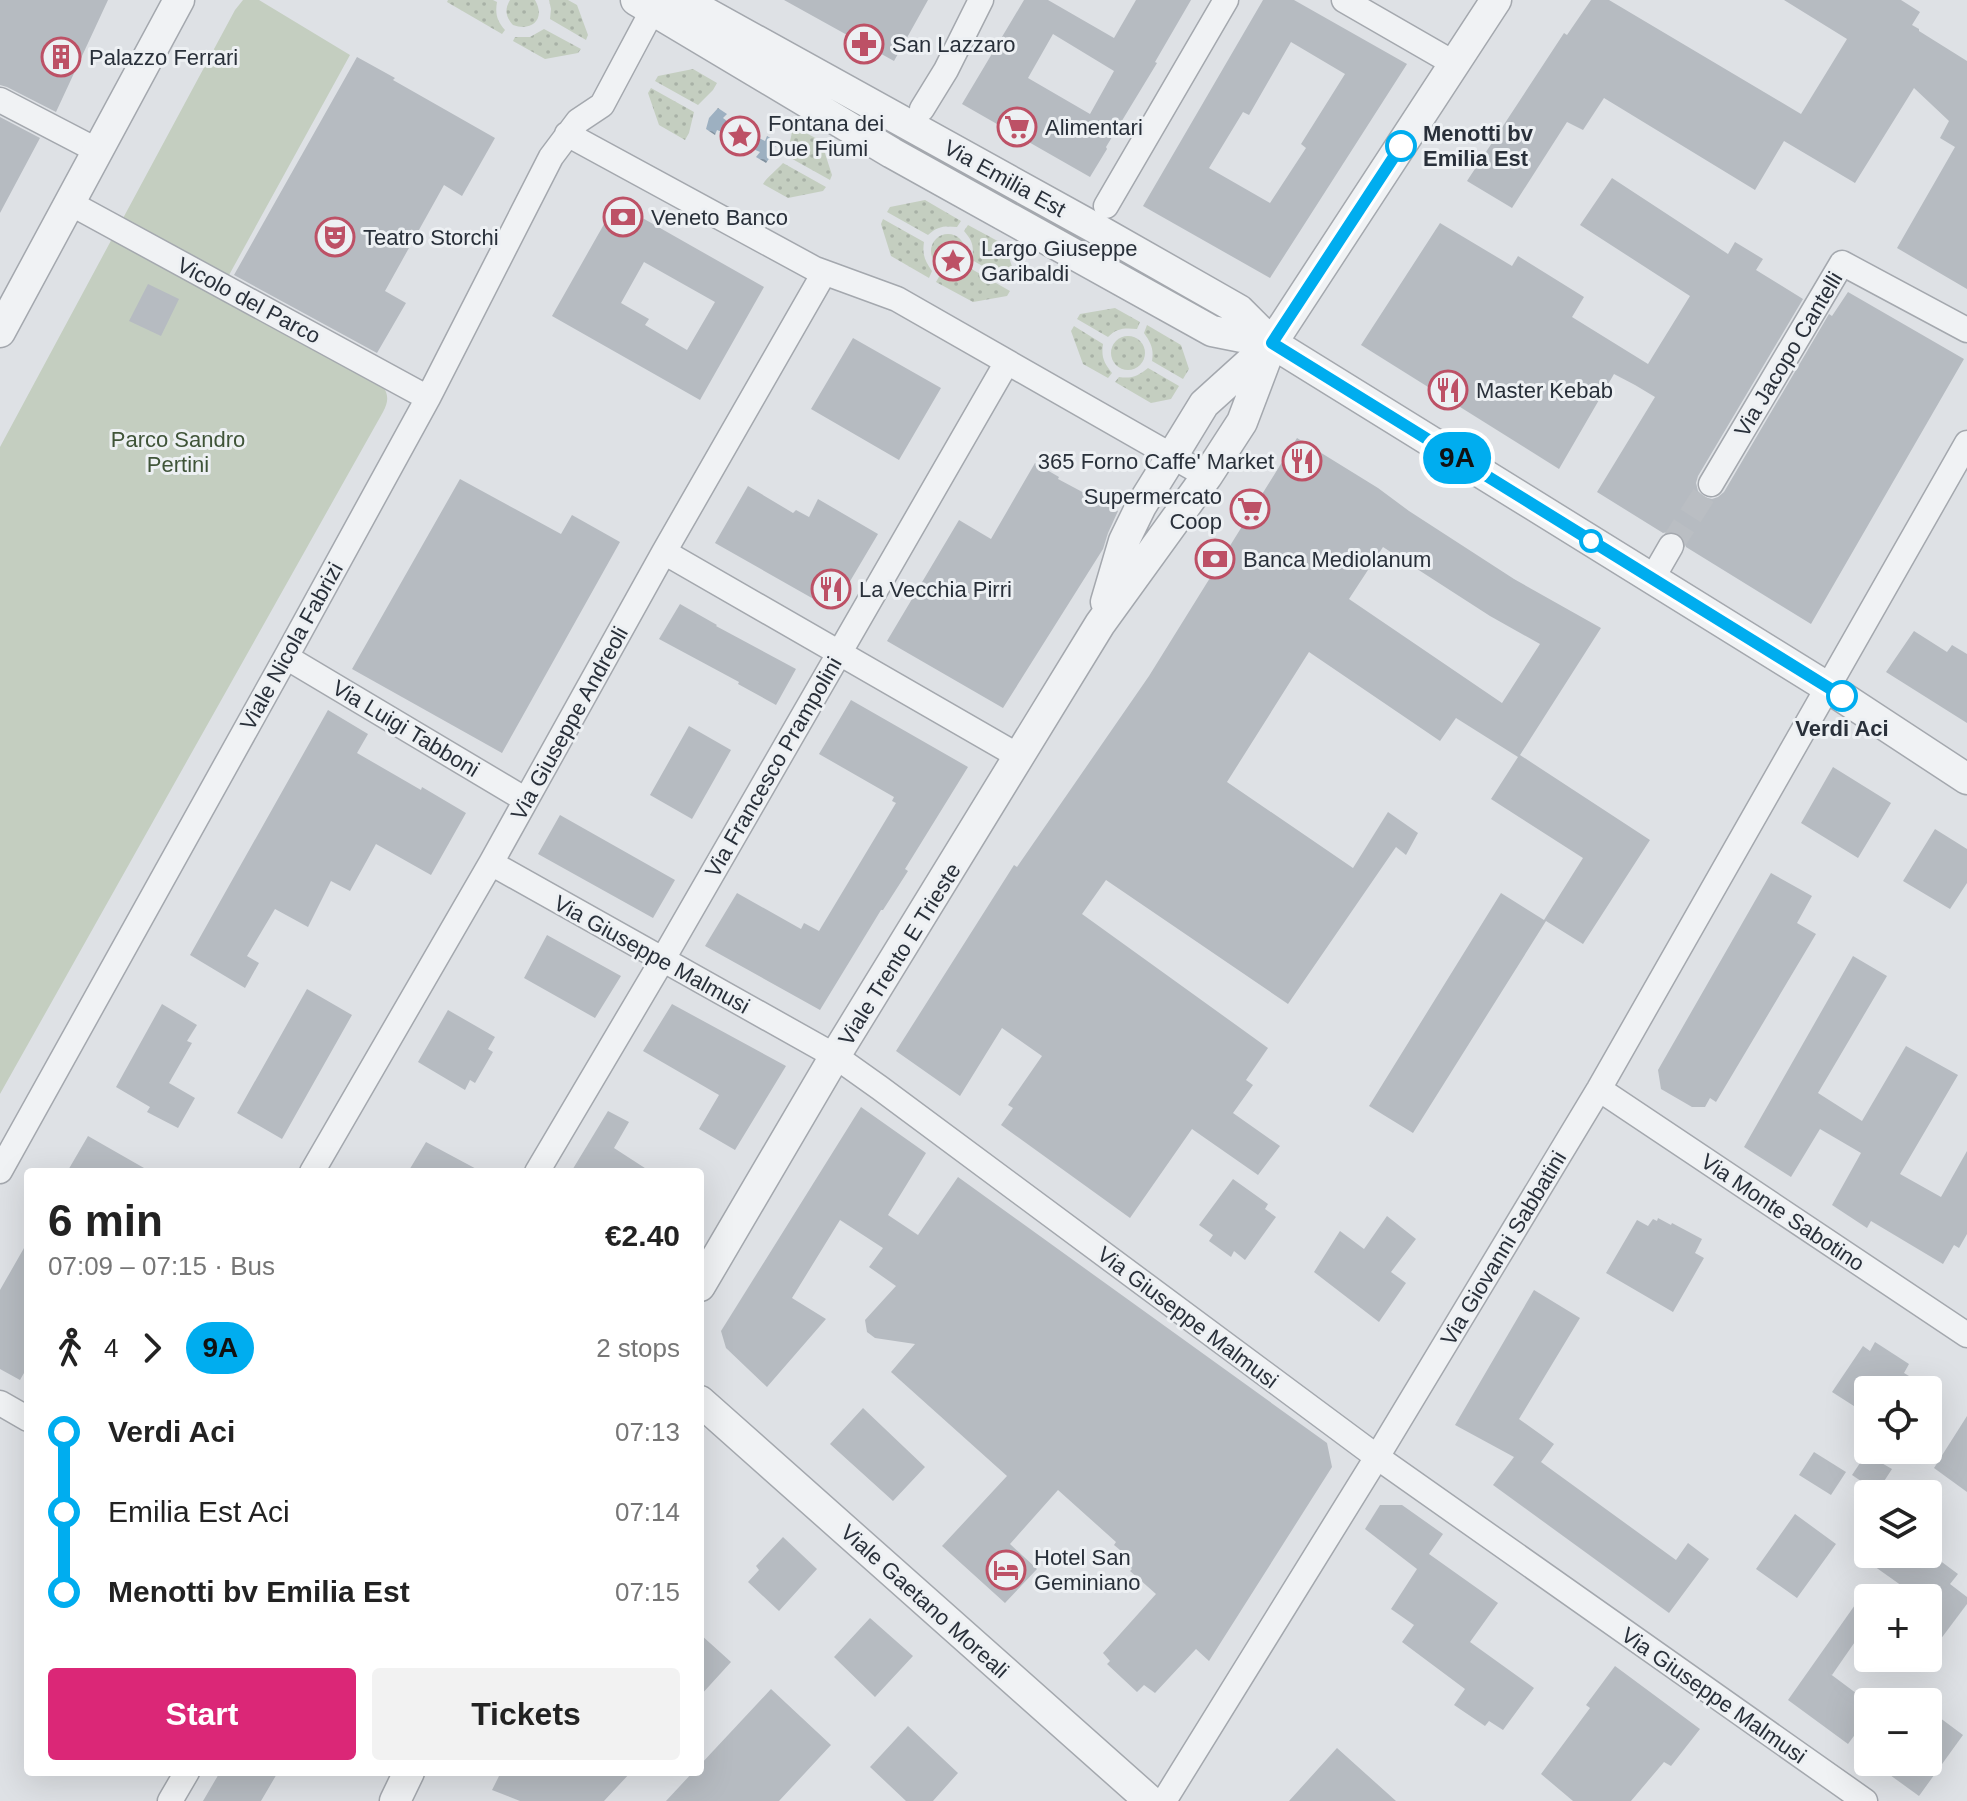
<!DOCTYPE html>
<html lang="en">
<head>
<meta charset="utf-8">
<style>
	:root { --surface:#fff; --page:#f2f2f2; --text:#222; --muted:#767676; --accent:#db2777 }
	body { margin:0; font-family:Helvetica,sans-serif; background:var(--page); color:var(--text); height:100vh; display:flex; flex-direction:column; font-size:30px; white-space:nowrap }
	* { box-sizing:border-box; margin:0 }
	p { font-size:26px; color:var(--muted) }
	.icon { flex:none; width:44px; height:44px; fill:none; stroke:currentColor; stroke-width:2; stroke-linecap:round; stroke-linejoin:round }
	.map { position:relative; flex:1; overflow:hidden }
	.drawer { position:absolute; left:24px; top:1168px; width:680px; height:608px; display:flex; flex-direction:column; background:var(--surface); border-radius:8px; box-shadow:0 8px 32px #0002 }
	.drawer>* { flex:none }
	.badge { padding:0 16px; border-radius:26px; font-size:28px; line-height:52px }
	.tools { position:absolute; left:1854px; top:1376px; display:grid; gap:16px }
	.tools a { display:grid; place-items:center; width:88px; height:88px; border-radius:8px; background:var(--surface); box-shadow:0 8px 32px #0002; font-size:40px }
	.map>.badge { position:absolute; translate:-50% -50%; box-shadow:0 0 0 4px #fff }
	.legs { display:flex; align-items:center; gap:12px; height:88px; padding:0 24px; font-size:26px }
	.legs p { margin-inline-start:auto }
	.summary { display:flex; align-items:center; justify-content:space-between; height:136px; padding:0 24px }
	h1 { font-size:44px; font-weight:800; line-height:60px }
	.action { display:flex; gap:16px; margin-top:auto; padding:16px 24px }
	.action a { flex:1; height:92px; border-radius:8px; background:var(--accent); color:#fff; font-size:32px; font-weight:800; line-height:92px; text-align:center }
	.action a+a { background:var(--page); color:var(--text) }
	ul { padding:0 24px; list-style:none }
	li { display:flex; align-items:center; gap:28px; height:80px; font-size:30px }
	li i { display:grid; place-items:center; width:12px; height:100%; margin:0 10px; background:currentColor }
	li i::after { content:''; width:20px; height:20px; margin:-10px; border:6px solid; border-radius:50%; background:var(--surface) }
	li p { margin-inline-start:auto }
	li:first-child i { background:linear-gradient(#0000 50%,currentColor 0) }
	li:last-child i { background:linear-gradient(currentColor 50%,#0000 0) }
	.map>svg:first-child { display:block }
	.grass { fill:url(#grass-dots) }
	.park { fill:#c4cec0 }
	.water { fill:url(#water-ripples) }
	.building { fill:#b6bbc1; fill-rule:evenodd }
	.lines { fill:none; stroke-linecap:round; stroke-linejoin:round }
	.minor-tunnel { stroke:#babec3; stroke-width:24; stroke-dasharray:24 12; stroke-linecap:butt }
	.minor-casing { stroke:#a4a8ae; stroke-width:27 }
	.tertiary-casing { stroke:#a4a8ae; stroke-width:33 }
	.minor { stroke:#f0f2f4; stroke-width:24 }
	.tertiary { stroke:#f0f2f4; stroke-width:30 }
	.line-1-casing { stroke:#fff; stroke-width:18 }
	.line-1 { stroke:#00adef; stroke-width:12 }
	.stop-1-dot { fill:#fff; stroke:#00adef; stroke-width:4 }
	.labels { text-anchor:middle; stroke-width:6; stroke-linejoin:round; paint-order:stroke }
	.poi-label { font-size:22px; fill:#29303a; stroke:#edf0f3; text-anchor:start }
	.stop-label { font-size:22px; font-weight:bold; fill:#29303a; stroke:#edf0f3; text-anchor:start }
	.street-label { font-size:22px; fill:#29303a; stroke:#edf0f3 }
	.park-label { font-size:22px; fill:#3f5438; stroke:#edf0f3 }
</style>
</head>
<body>
<div class="map">
<svg width="1967" height="1801" viewBox="0 0 1967 1801">
	<defs>
		<pattern id="grass-dots" width="8" height="8" patternUnits="userSpaceOnUse" patternTransform="scale(2)"><rect width="8" height="8" fill="#c4cec0"/><path d="M2 2h.1M6 6h.1" fill="none" stroke="#a8b1a6" stroke-width="1.8" stroke-linecap="round"/></pattern>
		<pattern id="water-ripples" width="26" height="14" patternUnits="userSpaceOnUse" patternTransform="scale(2)"><rect width="26" height="14" fill="#9db0c1"/><path d="M2 4q2-2 4 0t4 0M15 11q2-2 4 0t4 0" fill="none" stroke="#80909e"/></pattern>
	</defs>
	<rect width="100%" height="100%" fill="#dee1e5"/>
	<!-- grass -->
	<path class="grass" d="M448,0H493L497,2C495,14 497,21 505,30L502,34L447,2Z
		M510,0H535C546,19 532,32 513,25C506,17 504,10 510,0Z
		M549,0H568L577,5L588,35L586,40L550,19L551,9Z
		M544,29L581,49L578,53L545,59L513,41L515,37H530Z
		M693,69L717,83L713,90L698,105L655,81L658,76Z
		M651,88L694,112L689,133L685,140L659,125L648,93Z
		M795,127L821,141L832,175L830,180L787,156L792,132Z
		M783,163L826,187L823,191L788,198L763,184C768,176 777,170 783,163Z
		M925,200L961,221L957,227C944,226 938,226 928,235L887,212L890,207Z
		M883,219L924,242C922,255 925,261 932,271L929,278L891,256L881,224Z
		M968,225L1005,245L1016,279L1014,284L972,260C974,247 973,241 964,231Z
		M931 251a17 17 0 1 1 34 0a17 17 0 1 1-34 0Z
		M968,267L1010,291L1007,296L973,302L936,282L940,275C952,276 959,276 968,267Z
		M1115,308L1140,322L1137,329C1124,328 1117,328 1108,337L1077,319L1080,314Z
		M1147,325L1181,345L1189,369L1183,379L1152,361C1154,349 1151,343 1144,333Z
		M1074,326L1103,344C1101,357 1104,363 1112,373L1108,378L1083,364L1071,331Z
		M1111 353a17 17 0 1 1 34 0a17 17 0 1 1-34 0Z
		M1148,368L1179,386L1171,399L1151,403L1115,382L1119,377C1132,379 1138,376 1148,368Z"/>
	<!-- park -->
	<path class="park" d="M243,0H259L350,55L223,286L379,381C388,392 390,399 383,412L0,1094V447L235,10Z"/>
	<!-- water -->
	<path class="water" d="M718,108L727,114L723,118L727,121C737,115 746,115 754,124L757,137L765,141L767,136L777,142L773,153L766,163L756,157L760,152L751,148C736,155 723,149 722,132L717,130L715,135L706,129L709,118Z"/>
	<!-- building -->
	<path class="building" d="M0,0H108L56,112L7,87L0,85Z
		M784,0H928L894,61Z
		M1024,0H1048L1114,38L1136,0H1191L1155,62L1157,63L1106,147L1107,149L1090,177L962,104ZM1053,34L1114,71L1090,114L1028,78Z
		M1263,0H1294L1407,64L1270,278L1143,206ZM1291,42L1345,74L1301,144L1306,148L1270,203L1209,168L1243,112L1249,115Z
		M1591,0H1609L1801,114L1847,39L1784,0H1901L1920,12L1912,25L1919,29V31L1967,61V289L1897,248L1955,147L1940,138L1949,121L1914,88L1855,183L1784,141L1755,190L1604,98L1583,130L1567,122L1512,208L1467,181L1564,33L1567,35Z
		M357,57L395,78L393,80L495,138L462,196L444,185L385,291L406,303L377,353L234,275Z
		M0,117L40,138L0,213Z
		M1612,178L1728,254L1735,242L1763,259L1756,270L1803,299L1698,476L1696,483L1698,491L1704,497L1712,499L1718,497L1724,492L1829,314L1832,316L1848,292L1964,359L1811,624L1686,547L1684,539L1679,533L1672,531L1663,533L1597,492L1655,397L1635,385L1614,374L1559,469L1361,345L1440,223L1512,266L1518,256L1584,297L1572,317L1648,364L1690,296L1580,225Z
		M616,203L764,287L700,400L552,316ZM644,262L715,302L687,350L645,325L649,319L621,303Z
		M148,284L179,299L161,336L129,321Z
		M853,338L941,388L899,460L811,409Z
		M1297,438L1378,488L1409,511L1514,579L1601,628L1520,755L1650,840L1583,944L1546,921L1413,1133L1369,1106L1501,893L1544,920L1583,858L1491,799L1518,757L1456,718L1440,741L1309,652L1227,782L1353,868L1388,812L1418,833L1406,855L1396,847L1288,1004L1106,880L1082,914L1268,1048L1246,1080L1253,1085L1233,1113L1280,1146L1258,1175L1192,1129L1130,1218L1001,1125L1013,1108L1008,1105L1042,1056L1002,1028L960,1096L896,1051L1014,865L1017,867L1149,676ZM1383,547L1490,616L1540,644L1502,703L1349,599Z
		M1035,463L1059,477L1058,479L1118,511L1108,533L1103,549L1003,708L887,641L959,520L991,539Z
		M460,479L561,534L572,515L620,542L502,753L352,669Z
		M748,486L793,513L796,510L809,517L818,499L878,534L833,610L715,543Z
		M680,604L717,625L716,626L796,669L776,705L738,684L739,682L659,639Z
		M1914,631L1947,652L1952,645L1967,654V723L1886,672Z
		M851,700L968,767L905,869L908,871L883,910H881L820,1010L705,946L737,893L801,929L804,923L819,931L896,803L892,801L894,797L819,754Z
		M328,710L368,734L357,753L421,790L422,787L466,813L431,875L376,844L350,891L331,881L308,927L275,909L247,956L259,963L245,988L190,955Z
		M689,726L731,750L692,819L650,795Z
		M1833,767L1891,803L1858,858L1801,823Z
		M560,815L675,880L653,918L538,854Z
		M1935,829L1967,849V883L1950,909L1903,881Z
		M1771,873L1812,896L1797,923L1816,934L1716,1102L1710,1098L1705,1107H1692L1661,1089L1658,1070Z
		M547,935L621,976L595,1018L524,978Z
		M1853,956L1887,976L1818,1093L1862,1121L1906,1046L1958,1075L1900,1174L1941,1197L1967,1151V1234L1959,1248L1954,1245L1943,1264L1871,1221L1867,1228L1832,1205L1861,1153L1820,1129L1791,1177L1744,1147Z
		M307,989L352,1015L282,1139L237,1113Z
		M162,1004L197,1025L187,1041L192,1043L169,1083L195,1098L178,1128L147,1112L150,1107L116,1087Z
		M672,1004L786,1066L735,1150L699,1129L719,1095L643,1051Z
		M448,1010L495,1037L488,1049L493,1052L475,1083L470,1080L465,1090L418,1062Z
		M861,1107L926,1153L888,1215L918,1235L958,1177L1327,1443L1332,1467L1209,1661L1196,1649L1155,1693L1144,1685L1137,1692L1107,1664L1110,1661L1103,1653L1156,1594L1130,1571L1132,1569L1127,1565L1132,1560L1114,1545L1116,1542L1058,1490L1010,1544L1037,1569L1005,1603L942,1546L1007,1476L891,1372L915,1344L875,1338L867,1332L865,1320L896,1286L869,1267L883,1248L840,1220L792,1298L826,1319L767,1387L726,1348L721,1331Z
		M608,1111L629,1122L614,1148L651,1172H571Z
		M88,1136L151,1172H67Z
		M426,1142L482,1172H408Z
		M1233,1179L1268,1204L1265,1209L1276,1217L1245,1260L1234,1251L1231,1257L1209,1241L1213,1235L1199,1225Z
		M1387,1216L1416,1239L1391,1272L1406,1283L1379,1322L1314,1272L1340,1231L1364,1249Z
		M1658,1218L1671,1225L1672,1223L1702,1239L1695,1253L1704,1258L1673,1312L1606,1273L1637,1220L1648,1226L1653,1219L1657,1221Z
		M28,1241V1366L20,1380L0,1369V1290Z
		M1534,1290L1580,1318L1519,1419L1554,1444L1541,1462L1676,1560L1688,1543L1709,1559L1669,1613L1493,1485L1514,1457L1455,1425Z
		M1875,1342L1909,1364L1904,1373L1932,1390H1868V1415L1832,1392L1863,1346L1870,1351Z
		M863,1408L925,1467L893,1501L830,1444Z
		M1967,1416V1492L1934,1468Z
		M1814,1452L1846,1472L1831,1495L1799,1475Z
		M1866,1454L1892,1469L1877,1492L1852,1475Z
		M1380,1505H1402L1443,1534L1429,1554L1498,1603L1470,1642L1534,1688L1503,1730L1489,1721L1485,1726L1454,1705L1465,1689L1402,1642L1414,1625L1391,1609L1417,1569L1365,1529Z
		M1795,1514L1836,1544L1797,1598L1756,1569Z
		M783,1537L817,1569L779,1611L748,1582L759,1570L756,1566Z
		M1857,1554H1931L1958,1574L1950,1584L1967,1597V1604L1928,1656V1598H1919Z
		M1862,1595L1868,1599V1623L1832,1675L1829,1673L1868,1702V1717L1848,1744L1788,1700Z
		M870,1618L913,1656L875,1697L834,1657Z
		M700,1634L731,1662L700,1696Z
		M1615,1666L1700,1729L1671,1766L1664,1762L1631,1801H1573L1541,1774L1590,1708L1586,1705Z
		M771,1689L831,1745L779,1801H666L693,1772H700V1765Z
		M1928,1709L1963,1735L1919,1796L1872,1762H1928Z
		M908,1726L958,1773L933,1801H906L870,1767Z
		M1337,1748L1396,1801H1289Z
		M220,1772H278L261,1801H203Z
		M501,1772H631L604,1801H520L492,1790Z"/>
	<g class="lines">
		<!-- minor-tunnel -->
		<path class="minor-tunnel" d="M1671,546L1711,484"/>
		<defs>
			<path id="minor" d="M1344,0L1455,64
				M0,100L98,151
				M922,109L946,70L981,0
				M567,134L815,269L897,299L1207,476
				M70,203L428,398
				M1106,206L1226,0
				M1711,484L1842,263L1967,330
				M664,552L1020,757
				M1652,579L1671,546
				M286,657L526,800
				M491,863L835,1056L880,1088L1377,1457L1865,1801
				M1599,1089L1967,1335
				M0,1171L286,657L428,398L551,157L578,121L602,105L658,0
				M312,1172L491,863L664,552L824,273
				M537,1172L663,959L1007,362
				M0,1403L28,1419
				M170,1801L187,1772
				M1164,1801L1377,1457L1599,1089L1967,443"/>
			<path id="tertiary" d="M636,0L892,153L1212,331L1272,343
				M683,0L1095,228L1225,302L1239,310L1272,343L1827,687L1967,779
				M0,332L179,0
				M1106,602L1124,541L1141,506L1182,440L1204,404L1267,347
				M700,1286L835,1056L1100,624L1207,476L1242,422L1272,343L1496,0
				M700,1401L1150,1801
				M395,1801L409,1772"/>
		</defs>
		<!-- minor casing -->
		<use href="#minor" class="minor-casing"/>
		<!-- tertiary casing -->
		<use href="#tertiary" class="tertiary-casing"/>
		<!-- minor -->
		<use href="#minor" class="minor"/>
		<!-- tertiary -->
		<use href="#tertiary" class="tertiary"/>
	</g>
	<g class="lines">
		<defs>
			<path id="line-1" d="M1401,146L1272,343L1842,696"/>
		</defs>
		<!-- line-1 casing -->
		<use href="#line-1" class="line-1-casing"/>
		<!-- line-1 -->
		<use href="#line-1" class="line-1"/>
	</g>
	<!-- icons -->
	<defs>
		<symbol id="pharmacy-ring" viewBox="-11 -11 22 22"><circle r="9.5" fill="#edf0f3" stroke="#bd5166" stroke-width="1.5"/><path d="M-2-6h4v4h4v4h-4v4h-4v-4h-4v-4h4Z" fill="#bd5166"/></symbol>
		<symbol id="building-ring" viewBox="-11 -11 22 22"><circle r="9.5" fill="#edf0f3" stroke="#bd5166" stroke-width="1.5"/><path d="M-4-6H4V6H1V3H-1V6H-4ZM-2.5-4.3h1.7v1.8h-1.7ZM.8-4.3h1.7v1.8H.8ZM-2.5-1h1.7V.8h-1.7ZM.8-1h1.7V.8H.8Z" fill="#bd5166"/></symbol>
		<symbol id="supermarket-ring" viewBox="-11 -11 22 22"><circle r="9.5" fill="#edf0f3" stroke="#bd5166" stroke-width="1.5"/><path d="M-6-5.5h2.5l.6 2H6L4.5 2H-2.5L-4.4-4H-6ZM-1.5 3.2a1.3 1.3 0 1 0 .1 0ZM3 3.2a1.3 1.3 0 1 0 .1 0Z" fill="#bd5166"/></symbol>
		<symbol id="sight-ring" viewBox="-11 -11 22 22"><circle r="9.5" fill="#edf0f3" stroke="#bd5166" stroke-width="1.5"/><path d="M0-6L1.8-2.2L6-1.7L2.9 1.2L3.7 5.4L0 3.3L-3.7 5.4L-2.9 1.2L-6-1.7L-1.8-2.2Z" fill="#bd5166"/></symbol>
		<symbol id="bank-ring" viewBox="-11 -11 22 22"><circle r="9.5" fill="#edf0f3" stroke="#bd5166" stroke-width="1.5"/><path d="M-6-4H6V4H-6ZM0-2.3a2.3 2.3 0 1 0 0 4.6a2.3 2.3 0 1 0 0-4.6Z" fill="#bd5166"/></symbol>
		<symbol id="theatre-ring" viewBox="-11 -11 22 22"><circle r="9.5" fill="#edf0f3" stroke="#bd5166" stroke-width="1.5"/><path d="M-5-5.5Q0-4 5-5.5V0Q5 5 0 6Q-5 5-5 0ZM-3.3-2.5H-1v1.5H-3.3ZM1-2.5H3.3v1.5H1ZM-2.8 1Q0 5.5 2.8 1Z" fill="#bd5166"/></symbol>
		<symbol id="restaurant-ring" viewBox="-11 -11 22 22"><circle r="9.5" fill="#edf0f3" stroke="#bd5166" stroke-width="1.5"/><path d="M-5-6h1v4h1v-4h1v4h1v-4h1v5L-1.5 .5V6h-2V.5L-5-1ZM5-6V6H3V1.5H1.5Q1.5-4 5-6Z" fill="#bd5166"/></symbol>
		<symbol id="hotel-ring" viewBox="-11 -11 22 22"><circle r="9.5" fill="#edf0f3" stroke="#bd5166" stroke-width="1.5"/><path d="M-6-4.5h1.5V1H6V5H4.5V3h-9V5H-6ZM-4 0a1.8 1.8 0 1 1 3.6 0ZM.5 0V-2.5h3Q6-2.5 6 0Z" fill="#bd5166"/></symbol>
	</defs>
	<g fill-rule="evenodd">
		<use href="#pharmacy-ring" x="842" y="22" width="44" height="44"/>
		<use href="#building-ring" x="39" y="35" width="44" height="44"/>
		<use href="#supermarket-ring" x="995" y="105" width="44" height="44"/>
		<use href="#sight-ring" x="718" y="114" width="44" height="44"/>
		<use href="#bank-ring" x="601" y="195" width="44" height="44"/>
		<use href="#theatre-ring" x="313" y="215" width="44" height="44"/>
		<use href="#sight-ring" x="931" y="239" width="44" height="44"/>
		<use href="#restaurant-ring" x="1426" y="368" width="44" height="44"/>
		<use href="#restaurant-ring" x="1280" y="439" width="44" height="44"/>
		<use href="#supermarket-ring" x="1228" y="487" width="44" height="44"/>
		<use href="#bank-ring" x="1193" y="537" width="44" height="44"/>
		<use href="#restaurant-ring" x="809" y="567" width="44" height="44"/>
		<use href="#hotel-ring" x="984" y="1548" width="44" height="44"/>
	</g>
	<!-- markers -->
	<g class="stop-1-dot">
		<circle cx="1401" cy="146" r="14"/>
		<circle cx="1591" cy="541" r="10"/>
		<circle cx="1842" cy="696" r="14"/>
	</g>
	<g class="labels">
		<!-- poi labels -->
		<g class="poi-label">
			<text x="892" y="52">San Lazzaro</text>
			<text x="89" y="65">Palazzo Ferrari</text>
			<text x="768" y="131">Fontana dei<tspan x="768" dy="25">Due Fiumi</tspan></text>
			<text x="1045" y="135">Alimentari</text>
			<text x="651" y="225">Veneto Banco</text>
			<text x="363" y="245">Teatro Storchi</text>
			<text x="981" y="256">Largo Giuseppe<tspan x="981" dy="25">Garibaldi</tspan></text>
			<text x="1476" y="398">Master Kebab</text>
			<text x="1274" y="469" text-anchor="end">365 Forno Caffe' Market</text>
			<text x="1222" y="504" text-anchor="end">Supermercato<tspan x="1222" dy="25">Coop</tspan></text>
			<text x="1243" y="567">Banca Mediolanum</text>
			<text x="859" y="597">La Vecchia Pirri</text>
			<text x="1034" y="1565">Hotel San<tspan x="1034" dy="25">Geminiano</tspan></text>
		</g>
		<!-- stop labels -->
		<g class="stop-label">
			<text x="1423" y="141">Menotti bv<tspan x="1423" dy="25">Emilia Est</tspan></text>
			<text x="1842" y="736" text-anchor="middle">Verdi Aci</text>
		</g>
		<!-- street labels -->
		<g class="street-label">
			<text transform="translate(1005 178) rotate(29)" y="8">Via Emilia Est</text>
			<text transform="translate(249 300) rotate(28)" y="8">Vicolo del Parco</text>
			<text transform="translate(1788 354) rotate(-59)" y="8">Via Jacopo Cantelli</text>
			<text transform="translate(291 646) rotate(-61)" y="8">Viale Nicola Fabrizi</text>
			<text transform="translate(569 723) rotate(-61)" y="8">Via Giuseppe Andreoli</text>
			<text transform="translate(406 728) rotate(31)" y="8">Via Luigi Tabboni</text>
			<text transform="translate(773 767) rotate(-60)" y="8">Via Francesco Prampolini</text>
			<text transform="translate(652 954) rotate(29)" y="8">Via Giuseppe Malmusi</text>
			<text transform="translate(899 954) rotate(-58)" y="8">Viale Trento E Trieste</text>
			<text transform="translate(1783 1212) rotate(34)" y="8">Via Monte Sabotino</text>
			<text transform="translate(1503 1248) rotate(-59)" y="8">Via Giovanni Sabbatini</text>
			<text transform="translate(1188 1317) rotate(37)" y="8">Via Giuseppe Malmusi</text>
			<text transform="translate(925 1601) rotate(42)" y="8">Viale Gaetano Moreali</text>
			<text transform="translate(1714 1695) rotate(35)" y="8">Via Giuseppe Malmusi</text>
		</g>
		<!-- park labels -->
		<g class="park-label">
			<text x="178" y="447">Parco Sandro<tspan x="178" dy="25">Pertini</tspan></text>
		</g>
	</g>
</svg>
<div class="tools">
<a><svg class="icon" aria-label="locate" viewBox="0 0 24 24"><circle cx="12" cy="12" r="6"/><path d="M12 2v4M12 18v4M2 12h4M18 12h4"/></svg></a>
<a><svg class="icon" aria-label="layers" viewBox="0 0 24 24"><path d="M12 4l9 5-9 5-9-5zM3 14l9 5 9-5"/></svg></a>
<a>+</a>
<a>−</a>
</div>
<b class="badge" style="left:1457px;top:458px;background:#00adef;color:#111">9A</b>
<section class="drawer">
<div class="summary"><div><h1>6 min</h1><p>07:09 – 07:15 · Bus</p></div><b>€2.40</b></div>
<div class="legs"><svg class="icon" aria-label="walk" viewBox="0 0 24 24"><circle cx="13" cy="4" r="2"/><path d="M13 8l-2 6 4 7M11 14l-3 7M7 12l3-4h3l4 4"/></svg>4<svg class="icon" aria-label="forward" viewBox="0 0 24 24"><path d="M9 5l7 7-7 7"/></svg><b class="badge" style="background:#00adef;color:#111">9A</b><p>2 stops</p></div>
<ul>
<li><i style="color:#00adef"></i><b>Verdi Aci</b><p>07:13</p></li>
<li><i style="color:#00adef"></i><span>Emilia Est Aci</span><p>07:14</p></li>
<li><i style="color:#00adef"></i><b>Menotti bv Emilia Est</b><p>07:15</p></li>
</ul>
<div class="action"><a>Start</a><a>Tickets</a></div>
</section>
</div>
</body>
</html>
